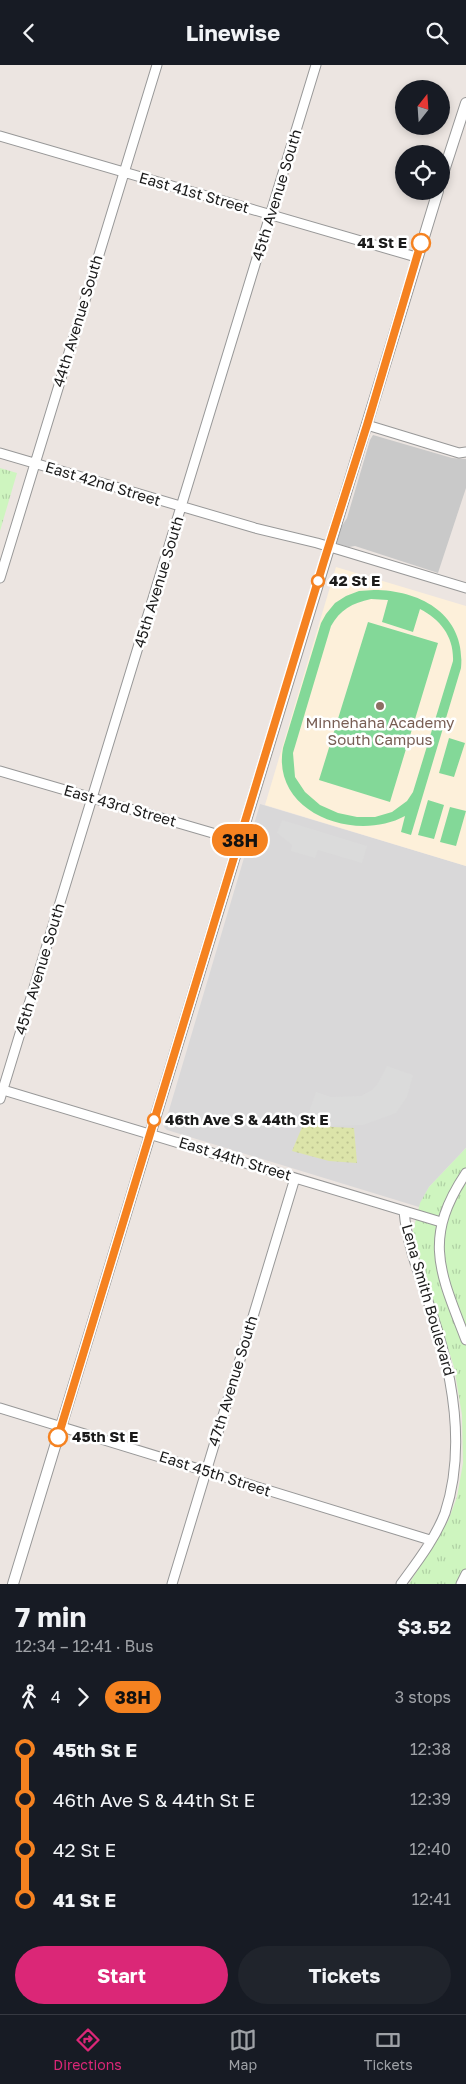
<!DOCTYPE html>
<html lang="en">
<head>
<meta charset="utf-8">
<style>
	:root { --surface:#171b24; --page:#20242c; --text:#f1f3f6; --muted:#9ea1a6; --line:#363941; --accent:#db2777 }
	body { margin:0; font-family:"Golos Text",sans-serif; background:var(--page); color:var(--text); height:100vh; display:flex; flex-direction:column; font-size:19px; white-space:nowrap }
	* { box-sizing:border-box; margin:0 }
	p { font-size:16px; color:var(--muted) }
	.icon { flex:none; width:28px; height:28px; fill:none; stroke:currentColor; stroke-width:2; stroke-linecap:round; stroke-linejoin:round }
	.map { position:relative; height:1519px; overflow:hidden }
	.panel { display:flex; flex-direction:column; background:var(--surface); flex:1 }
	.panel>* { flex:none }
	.badge { padding:0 10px; border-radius:16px; font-size:18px; line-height:32px }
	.needle { width:32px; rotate:17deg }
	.controls { position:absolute; left:395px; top:15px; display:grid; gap:10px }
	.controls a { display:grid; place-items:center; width:55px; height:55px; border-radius:50%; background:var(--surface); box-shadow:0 2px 8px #0003; font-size:25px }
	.map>.badge { position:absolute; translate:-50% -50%; box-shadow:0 0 0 2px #fff }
	.legs { display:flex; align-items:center; gap:8px; height:55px; padding:0 15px; font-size:16px }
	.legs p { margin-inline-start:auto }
	.summary { display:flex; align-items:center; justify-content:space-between; height:85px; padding:0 15px }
	h1 { font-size:28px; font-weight:700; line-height:38px }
	.cta { display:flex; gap:10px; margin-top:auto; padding:10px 15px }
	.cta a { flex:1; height:58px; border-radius:30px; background:var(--accent); color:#fff; font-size:20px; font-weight:700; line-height:58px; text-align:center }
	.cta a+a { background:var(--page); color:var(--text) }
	ul { padding:0 15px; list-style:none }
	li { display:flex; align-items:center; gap:18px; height:50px; font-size:19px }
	li i { display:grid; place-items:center; width:8px; height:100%; margin:0 6px; background:currentColor }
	li i::after { content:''; width:12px; height:12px; margin:-6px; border:4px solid; border-radius:50%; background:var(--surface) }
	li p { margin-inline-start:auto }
	li:first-child i { background:linear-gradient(#0000 50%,currentColor 0) }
	li:last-child i { background:linear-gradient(currentColor 50%,#0000 0) }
	header { display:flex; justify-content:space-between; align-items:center; height:65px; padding:0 15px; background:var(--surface); font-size:22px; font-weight:700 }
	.dock { display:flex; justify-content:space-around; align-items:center; height:70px; border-top:1px solid var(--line); background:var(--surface); font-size:14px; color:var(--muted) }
	.dock a { display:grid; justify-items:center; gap:2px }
	.dock .current { color:var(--accent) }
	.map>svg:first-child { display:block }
	.residential { fill:#d9d8d9 }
	.education { fill:#fdf0da }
	.religious { fill:#c9c9c9 }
	.park { fill:url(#park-tufts) }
	.garden { fill:url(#garden-dots) }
	.pitch { fill:#83d898; fill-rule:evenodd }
	.parking { fill:#dbdbdb }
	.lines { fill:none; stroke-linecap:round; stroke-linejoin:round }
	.minor-casing { stroke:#989898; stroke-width:11 }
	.tertiary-casing { stroke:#989898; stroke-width:12 }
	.minor { stroke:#fff; stroke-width:9 }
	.tertiary { stroke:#fff; stroke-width:10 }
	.line-1-casing { stroke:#fff; stroke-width:11 }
	.line-1 { stroke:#f58220; stroke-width:8 }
	.stop-1-dot { fill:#fff; stroke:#f58220; stroke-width:2.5 }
	.education-dot { fill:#8d6e63; stroke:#fff; stroke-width:2 }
	.labels { text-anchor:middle; stroke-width:5; stroke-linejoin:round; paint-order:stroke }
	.street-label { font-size:15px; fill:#1b1b1b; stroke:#fff }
	.stop-label { font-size:15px; font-weight:bold; fill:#1b1b1b; stroke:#fff; text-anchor:start }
	.education-label { font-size:15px; fill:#785e54; stroke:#fff }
</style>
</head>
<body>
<header><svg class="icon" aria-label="back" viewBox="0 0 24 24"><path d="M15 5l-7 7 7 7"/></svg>Linewise<svg class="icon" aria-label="search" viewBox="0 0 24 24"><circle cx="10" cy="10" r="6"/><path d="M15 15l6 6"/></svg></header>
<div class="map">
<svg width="466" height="1519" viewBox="0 0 466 1519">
	<defs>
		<pattern id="park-tufts" width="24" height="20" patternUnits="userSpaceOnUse" patternTransform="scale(1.25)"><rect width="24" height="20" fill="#cef5bf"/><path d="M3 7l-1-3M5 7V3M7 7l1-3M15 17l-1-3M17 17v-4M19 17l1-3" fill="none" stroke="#b0d1a4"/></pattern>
		<pattern id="garden-dots" width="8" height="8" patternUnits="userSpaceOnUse" patternTransform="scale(1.25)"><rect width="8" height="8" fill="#dce4a9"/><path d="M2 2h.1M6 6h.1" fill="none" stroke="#bcc391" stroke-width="1.8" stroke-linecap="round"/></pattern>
	</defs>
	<rect width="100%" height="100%" fill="#ece5e1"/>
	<!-- residential -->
	<path class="residential" d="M260,739L466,801V1083L429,1122L419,1142L167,1065L164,1062Z"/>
	<!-- education -->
	<path class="education" d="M336,502L466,541V801L265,740Z"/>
	<!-- religious -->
	<path class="religious" d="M373,370L452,393L466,394V423L438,508L355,481L349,482L338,479L336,476L338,467L347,453L370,375Z"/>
	<!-- park -->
	<path class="park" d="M0,403L17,408L0,466Z
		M466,1083V1519H409L448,1456L457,1432L463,1398L462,1350L454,1302L412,1170L420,1138L429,1122Z"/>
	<!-- garden -->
	<path class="garden" d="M305,1055L332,1062L354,1063L357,1098L329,1096L292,1086Z"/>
	<!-- pitch -->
	<path class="pitch" d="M374,525C421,525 466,550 461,603L411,770L401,767L405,751C355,778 271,748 283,683L321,558L326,549L335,538L346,531L359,526ZM371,534L388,535L382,557L413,567L420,544C441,555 454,572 453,596L413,727L407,736L392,747L375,752H357L338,748L320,740L305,727L295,712L293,688L331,561C340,545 352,538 371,534Z
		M368,557L438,578L390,737L319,715Z
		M449,673L465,678L454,712L439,708Z
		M428,735L444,740L434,774L418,770Z
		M450,742L466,746L456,781L440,777Z"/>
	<!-- parking -->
	<path class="parking" d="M282,755L367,781L362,798L318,785L315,793L291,786L292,780L277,768Z
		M387,1001L413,1010L407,1032L396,1048L363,1060L326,1061L306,1055L316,1027L331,1032L361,1031L372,1025L378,1018Z"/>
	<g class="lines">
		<defs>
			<path id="minor" d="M0,71L416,192
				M367,360L459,388L466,387
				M0,388L255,463L317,478L466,523
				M0,513L157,0
				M0,706L240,776
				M0,1024L441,1157
				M0,1034L316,0
				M466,1108C422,1174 440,1207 466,1275
				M0,1343L430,1475
				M172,1519L295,1113
				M401,1519C417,1497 435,1474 445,1448C466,1384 453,1311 432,1248C421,1215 407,1181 404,1146
				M461,1519L466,1509"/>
			<path id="tertiary" d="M441,115L466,38
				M13,1519L438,126"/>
		</defs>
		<!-- minor casing -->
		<use href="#minor" class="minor-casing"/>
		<!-- tertiary casing -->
		<use href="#tertiary" class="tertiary-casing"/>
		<!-- minor -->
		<use href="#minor" class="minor"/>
		<!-- tertiary -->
		<use href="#tertiary" class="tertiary"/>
	</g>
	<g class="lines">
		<defs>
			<path id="line-1" d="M58,1372L324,496L367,360L421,178"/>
		</defs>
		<!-- line-1 casing -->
		<use href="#line-1" class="line-1-casing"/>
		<!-- line-1 -->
		<use href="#line-1" class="line-1"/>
	</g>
	<!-- markers -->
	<g class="stop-1-dot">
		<circle cx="421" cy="178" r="9"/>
		<circle cx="318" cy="516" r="6"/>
		<circle cx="154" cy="1055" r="6"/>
		<circle cx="58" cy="1372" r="9"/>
	</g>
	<circle class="education-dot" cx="380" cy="641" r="5"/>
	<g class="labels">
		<!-- street labels -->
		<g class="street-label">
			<text transform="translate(194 128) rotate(16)" y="5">East 41st Street</text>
			<text transform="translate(277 130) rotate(-73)" y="5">45th Avenue South</text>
			<text transform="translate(78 256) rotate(-73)" y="5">44th Avenue South</text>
			<text transform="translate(103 419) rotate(17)" y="5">East 42nd Street</text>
			<text transform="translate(159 517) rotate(-73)" y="5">45th Avenue South</text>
			<text transform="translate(120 741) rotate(16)" y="5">East 43rd Street</text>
			<text transform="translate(40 904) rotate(-73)" y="5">45th Avenue South</text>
			<text transform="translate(235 1094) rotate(17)" y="5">East 44th Street</text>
			<text transform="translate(428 1235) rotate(74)" y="5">Lena Smith Boulevard</text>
			<text transform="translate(233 1316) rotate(-73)" y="5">47th Avenue South</text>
			<text transform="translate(215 1409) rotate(18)" y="5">East 45th Street</text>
		</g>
		<!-- stop labels -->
		<g class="stop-label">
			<text x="407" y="183" text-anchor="end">41 St E</text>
			<text x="329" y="521">42 St E</text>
			<text x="165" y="1060">46th Ave S &amp; 44th St E</text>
			<text x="72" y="1377">45th St E</text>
		</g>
		<!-- education labels -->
		<g class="education-label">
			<text x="380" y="663">Minnehaha Academy<tspan x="380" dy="17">South Campus</tspan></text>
		</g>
	</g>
</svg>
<div class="controls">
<a><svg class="needle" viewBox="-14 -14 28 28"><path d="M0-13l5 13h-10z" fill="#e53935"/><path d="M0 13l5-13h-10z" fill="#9ea1a6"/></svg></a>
<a><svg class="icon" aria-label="locate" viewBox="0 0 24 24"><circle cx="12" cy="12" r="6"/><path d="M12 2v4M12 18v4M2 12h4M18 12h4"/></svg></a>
</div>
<b class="badge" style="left:240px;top:775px;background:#f58220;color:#111">38H</b>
</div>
<section class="panel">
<div class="summary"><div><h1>7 min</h1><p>12:34 – 12:41 · Bus</p></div><b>$3.52</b></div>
<div class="legs"><svg class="icon" aria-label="walk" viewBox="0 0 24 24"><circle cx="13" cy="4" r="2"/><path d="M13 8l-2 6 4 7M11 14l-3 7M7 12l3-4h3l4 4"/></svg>4<svg class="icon" aria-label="forward" viewBox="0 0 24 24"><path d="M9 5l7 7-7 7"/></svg><b class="badge" style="background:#f58220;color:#111">38H</b><p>3 stops</p></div>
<ul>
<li><i style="color:#f58220"></i><b>45th St E</b><p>12:38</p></li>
<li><i style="color:#f58220"></i><span>46th Ave S &amp; 44th St E</span><p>12:39</p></li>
<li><i style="color:#f58220"></i><span>42 St E</span><p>12:40</p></li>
<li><i style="color:#f58220"></i><b>41 St E</b><p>12:41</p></li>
</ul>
<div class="cta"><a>Start</a><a>Tickets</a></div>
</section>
<nav class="dock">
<a class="current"><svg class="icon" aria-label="directions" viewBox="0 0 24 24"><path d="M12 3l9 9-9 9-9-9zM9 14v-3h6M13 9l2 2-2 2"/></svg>Directions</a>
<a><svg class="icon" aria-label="map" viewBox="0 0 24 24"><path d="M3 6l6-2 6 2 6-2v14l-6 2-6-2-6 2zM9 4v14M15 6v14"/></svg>Map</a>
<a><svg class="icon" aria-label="tickets" viewBox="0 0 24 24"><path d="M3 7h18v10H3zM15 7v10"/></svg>Tickets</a>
</nav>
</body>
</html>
